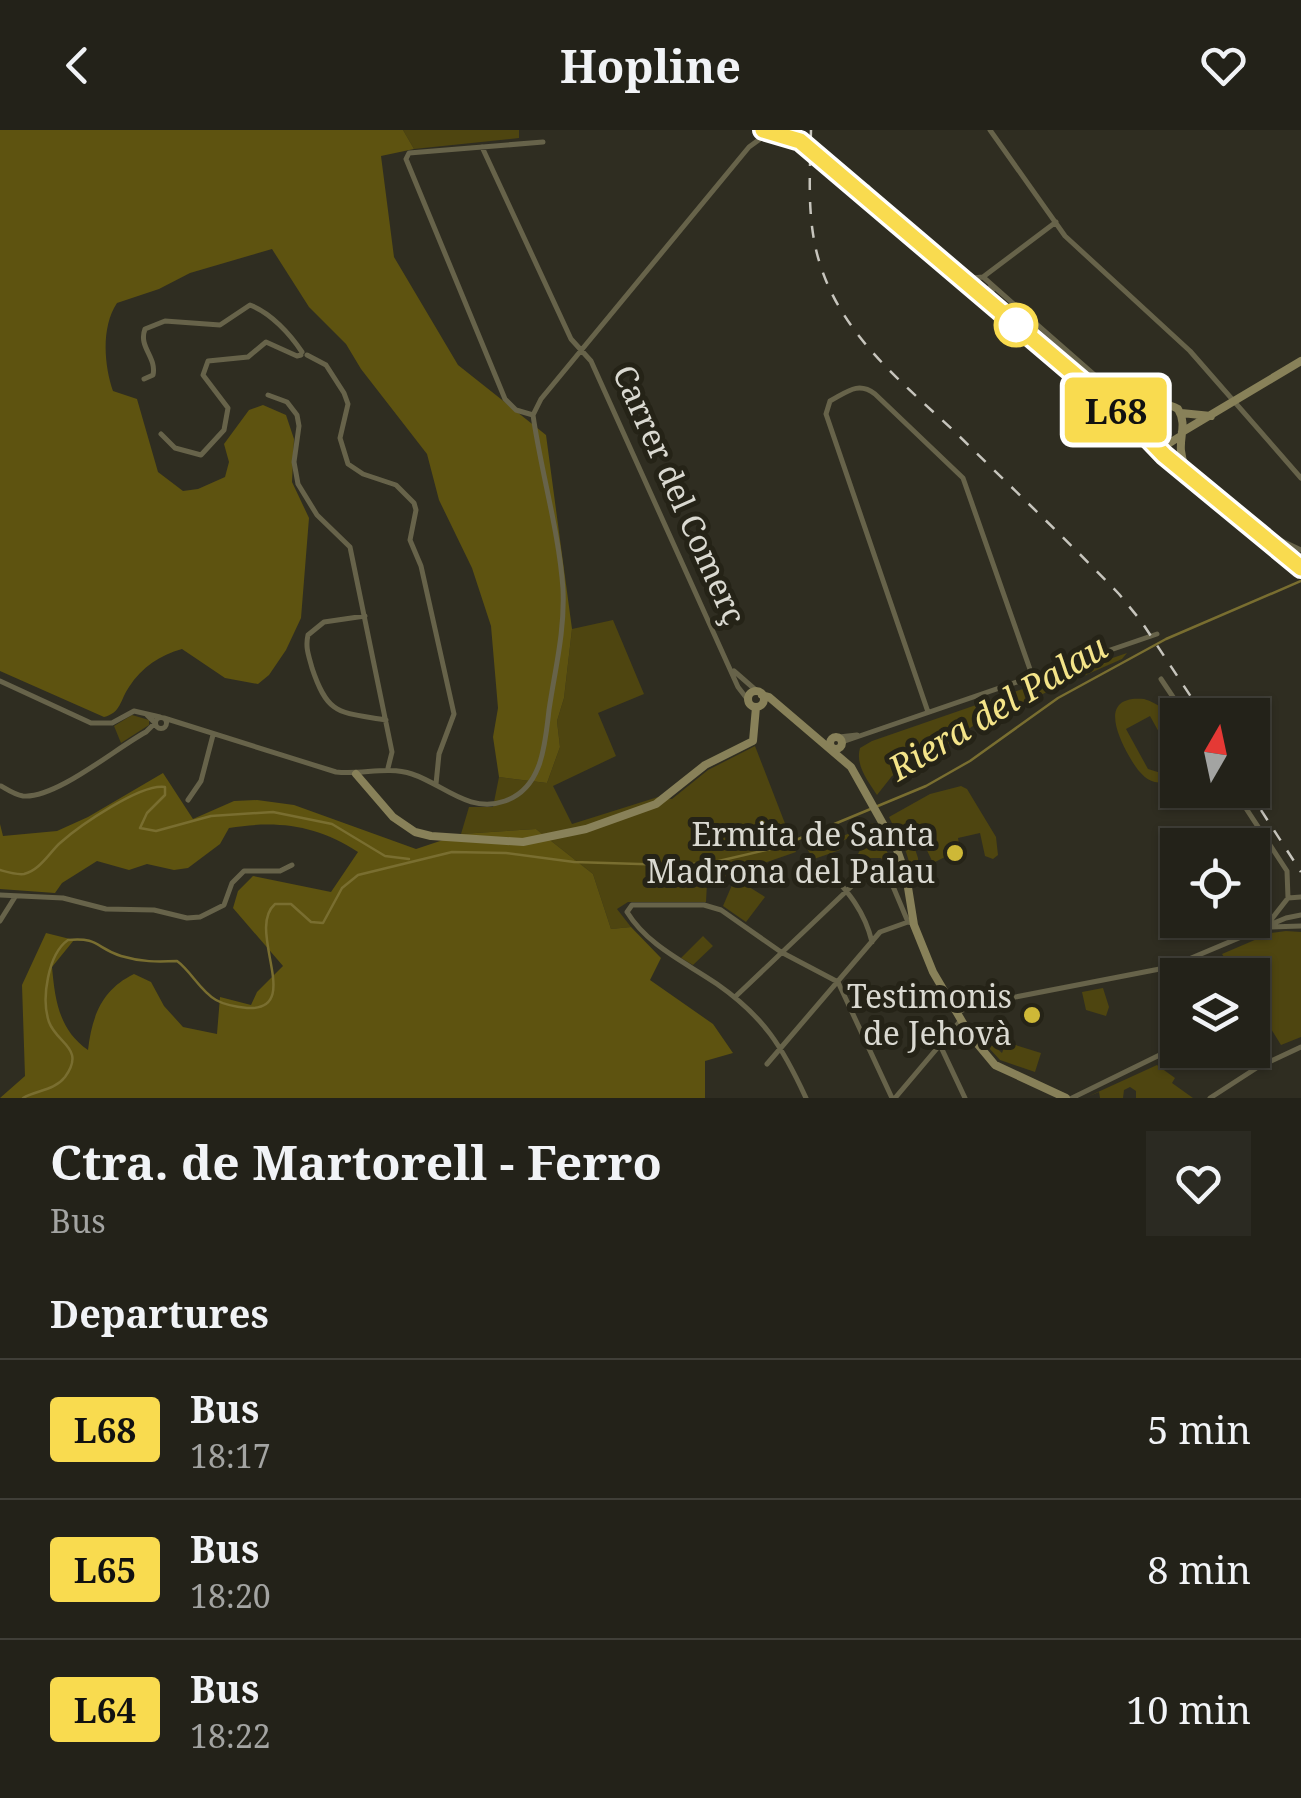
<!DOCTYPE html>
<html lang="en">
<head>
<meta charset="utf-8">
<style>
	:root { --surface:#232219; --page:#2b2a22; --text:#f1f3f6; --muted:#a3a4a2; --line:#403f38 }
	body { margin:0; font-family:"Noto Serif",serif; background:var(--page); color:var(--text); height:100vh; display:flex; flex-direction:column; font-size:38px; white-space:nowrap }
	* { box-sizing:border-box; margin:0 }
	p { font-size:32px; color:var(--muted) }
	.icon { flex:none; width:55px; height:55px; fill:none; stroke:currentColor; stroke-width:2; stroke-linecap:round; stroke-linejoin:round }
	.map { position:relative; height:968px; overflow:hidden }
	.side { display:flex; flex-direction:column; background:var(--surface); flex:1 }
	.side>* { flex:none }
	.badge { padding:0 20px; border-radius:8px; font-size:35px; line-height:65px }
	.needle { width:65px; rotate:9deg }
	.fabs { position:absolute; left:1160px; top:568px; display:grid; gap:20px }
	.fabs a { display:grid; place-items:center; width:110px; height:110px; border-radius:0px; background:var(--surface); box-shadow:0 2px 8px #0004,0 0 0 2px var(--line); font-size:50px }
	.map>.badge { position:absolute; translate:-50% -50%; box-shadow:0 0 0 5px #fff }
	h2 { padding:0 50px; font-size:38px; line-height:90px }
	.round { display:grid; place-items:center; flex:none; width:105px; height:105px; border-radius:0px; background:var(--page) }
	.summary { display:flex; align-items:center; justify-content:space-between; height:170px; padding:0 50px }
	h1 { font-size:48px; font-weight:700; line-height:75px }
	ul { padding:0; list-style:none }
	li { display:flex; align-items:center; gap:30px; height:140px; padding:0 50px; border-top:2px solid var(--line) }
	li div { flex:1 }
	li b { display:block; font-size:38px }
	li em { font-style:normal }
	li .badge { min-width:110px; font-weight:700; text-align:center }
	header { display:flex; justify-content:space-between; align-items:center; height:130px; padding:0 50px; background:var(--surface); font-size:45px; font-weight:700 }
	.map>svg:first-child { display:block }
	.green { fill:#4e4510; fill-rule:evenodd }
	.forest { fill:#5e5310 }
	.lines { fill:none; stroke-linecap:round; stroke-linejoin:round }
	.stream { stroke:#796e30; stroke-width:2.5 }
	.street { stroke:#67634a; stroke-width:5 }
	.secondary { stroke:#888159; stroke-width:8 }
	.rail { stroke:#c7c5bd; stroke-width:2.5; stroke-dasharray:12 12; stroke-linecap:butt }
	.secondary-bridge { stroke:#888159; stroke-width:8 }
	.line-casing { stroke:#fff; stroke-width:22 }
	.line { stroke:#f9db4f; stroke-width:15 }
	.stop-dot { fill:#fff; stroke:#f9db4f; stroke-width:5 }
	.poi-dot { fill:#ceb837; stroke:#252317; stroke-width:4 }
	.labels { text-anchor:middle; stroke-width:10; stroke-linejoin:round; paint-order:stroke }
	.street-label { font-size:32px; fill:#dad9d1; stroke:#252317 }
	.poi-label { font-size:32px; fill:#dad9d1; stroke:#252317; text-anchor:end }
	.water-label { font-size:35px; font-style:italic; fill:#f4e489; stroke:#252317 }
</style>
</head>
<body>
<header><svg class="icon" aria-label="back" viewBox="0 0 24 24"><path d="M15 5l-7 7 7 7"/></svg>Hopline<svg class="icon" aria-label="heart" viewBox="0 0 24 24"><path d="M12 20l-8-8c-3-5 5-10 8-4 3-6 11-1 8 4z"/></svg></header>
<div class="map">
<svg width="1301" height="968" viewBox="0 0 1301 968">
	<rect width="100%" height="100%" fill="#2f2d21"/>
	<!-- green -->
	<path class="green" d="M403,0H519V8L414,19Z
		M613,490L644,564L598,583L616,626L553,656L572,694L658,667L672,669L708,640L755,616L796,722L707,753L706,772H628L617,779L631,797L611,799L593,744L536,699L461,704L469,677H493L499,647L547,653L560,617L557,591L564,568L572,499Z
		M1127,523L1122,529L977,593L941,619L892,646L877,665C868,651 855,635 860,618L872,611Z
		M1144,569C1180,580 1178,611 1177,643C1156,664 1140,646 1129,626C1116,603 1100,565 1144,569ZM1150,586L1171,624L1170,637L1161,643L1148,639L1126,599Z
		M132,585L149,590V595L121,613L114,596Z
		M961,656L967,659L996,707L998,725L993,729L985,726L980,703L958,708L959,714L943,720L945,727L933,733L923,712L914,716L918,728L919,752L915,751L906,722L889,687L930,664Z
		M873,693L895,738L890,740L881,728H856L862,716L851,714L849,708L842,711L843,706Z
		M837,701L840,720L814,729L805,716Z
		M732,755H746L765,767L746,792L723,776Z
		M1286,801L1301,802V907L1281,915L1253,870L1252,845H1236L1222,824L1271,803Z
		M703,806L713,816L693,835L681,828Z
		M1103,858L1109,877L1106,886L1086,880L1082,862Z
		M1006,912L1041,923L1035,942L1000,930L989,918L993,915L1002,923Z
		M1157,935L1175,948L1172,953L1193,968H1136V961L1130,957L1124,960L1123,968H1100L1099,962L1087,967Z"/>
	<!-- forest -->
	<path class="forest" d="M0,0H403L414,19L381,26L394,127L458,235L546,305L572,499L564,568L557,591L560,617L547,653L499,647L493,607L498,578L491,496L472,438L439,370L427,324L361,239L346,214L309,177L272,119L190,143L159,159L117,173C101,197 104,235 113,261L137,269L158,342L183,361L198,359L225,347L229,332L224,314L249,280L263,275L286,285L294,309L292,352L309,388L301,488L286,520L269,545L258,554L225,548L182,519C160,525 142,537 129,557C120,570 121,583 104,587L0,541Z
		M163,643L193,689L234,671L257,670L294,675L416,719L461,704L536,699L593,744L611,799L631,797L661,828L650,850L713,894L733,923L705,931V968H0L25,946L22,855L46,803L74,810L52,837C55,870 59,900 88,920C92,887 101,860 134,844L151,852L164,876L183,897L217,904L220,867L251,875L257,862L283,836L233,778L238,761L253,746L331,762L358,722C317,695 277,690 229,698L220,714L188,738L174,740L147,734L129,740L97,731L62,753L55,763L0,759V694L3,706L57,701L88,687Z"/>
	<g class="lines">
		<!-- stream -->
		<path class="stream" d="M0,740C7,742 16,745 24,744C40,740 49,723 60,713C79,696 141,653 165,657V665L147,683L140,698L156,701L211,686L273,682L332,694L385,726L409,729
			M23,968C36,960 54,961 65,947C86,918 57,914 49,892C41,869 48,824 68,810C99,807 96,818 121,826C141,832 157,832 177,831C191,841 200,861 216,870C225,875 237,877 247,878C305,881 245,800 275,774H291L311,792L323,793L342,758L358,745L452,722L506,723L574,732L672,735L710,733L779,717L926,656L970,631L1058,568L1166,509L1301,451"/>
		<!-- street -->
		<path class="street" d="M990,0L1065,106L1190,221L1301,348
			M482,17L571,209L591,231L738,557L748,570
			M851,53L868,57L875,72
			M983,147L1131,277
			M983,147L1056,92
			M961,149L983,147
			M990,157L999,179
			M307,225L326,235L344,263L348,274L340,308L348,334L363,344L396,355L414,373L416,380L410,410L421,436L454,584L439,624L436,654
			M144,249L153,245C157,227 138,217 145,199L165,191L220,195L250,175C271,183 290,204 302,222
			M268,265L287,272L297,285L299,296L294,332L298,354L317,385L350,417L392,622L388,638
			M533,285L516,280L505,269L406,29L409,23L543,12
			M533,285L541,269L749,17L767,4
			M161,304L175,318L201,325L224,300L228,278L203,245L208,231L248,227L266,212L297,226L301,225
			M1259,400L1301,420
			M365,486L324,492L308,505C305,518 309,526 312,538C328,586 339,582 386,590
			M734,541L758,562
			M1161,549L1185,585
			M0,551L91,593H112L134,581L160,587
			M928,582L826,284L830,271C847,262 858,251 875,264L963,348L1032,545
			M155.5 593a5.5 5.5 0 1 1 11 0a5.5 5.5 0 1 1-11 0Z
			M164,588L336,642C362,645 387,636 412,644C443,654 469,684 505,671C543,658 545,613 549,580C555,539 565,501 563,459C559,401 541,342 533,285
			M839,607L857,605
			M842,612L1157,504
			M1,656C8,660 15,665 23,666C56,669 116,618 146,602L155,593L146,584
			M1234,660L1287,741L1288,768
			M188,670L201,651L213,605
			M822,733C845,759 864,778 872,812
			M0,765L63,768L106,779L154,780L187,788L200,787L224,775L232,753L244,741H280L292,735
			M0,791L15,767
			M1267,795L1288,768L1301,767
			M1268,797L1301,796
			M1188,831L1197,845
			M735,867L876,733L884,735L908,792L914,794
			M958,883L969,876L1170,837L1286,788L1301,785
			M940,915L965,968
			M1245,920L1258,937
			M767,934L880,802L908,792
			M806,968C782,916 764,887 717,854C685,832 648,816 627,782L632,775H704L721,780L781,822L838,852L892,968
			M895,968L961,890
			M1072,968L1178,916
			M1210,968L1258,937L1301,917"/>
		<!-- secondary -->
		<path class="secondary" d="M763,0L802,13
			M826,34L1141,301L1164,325L1301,437
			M1113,275C1140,284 1158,267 1178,279C1190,299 1173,312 1186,338
			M1181,283L1211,286
			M1182,302L1301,231
			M1154,315L1168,314L1179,307
			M748 569a8 8 0 1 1 16 0a8 8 0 1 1-16 0Z
			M762,565L769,567L851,637L896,717L906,745L914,795L933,842L970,905L995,935L1066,968
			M830 613a6 6 0 1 1 12 0a6 6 0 1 1-12 0Z
			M356,644L393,687L415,702L431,706L523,712L586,699L656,674L705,635L753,611L756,577"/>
		<!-- rail -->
		<path class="rail" d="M811,0C810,45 806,94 821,137C844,207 903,253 955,302C1010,356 1066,409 1119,464L1141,491L1203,585
			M1248,660L1301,742"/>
		<!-- secondary-bridge -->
		<path class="secondary-bridge" d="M802,13L826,34"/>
	</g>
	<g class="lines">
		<defs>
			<path id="line" d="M763,0L800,11L1141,301L1164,325L1301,438"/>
		</defs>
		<!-- line casing -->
		<use href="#line" class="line-casing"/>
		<!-- line -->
		<use href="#line" class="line"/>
	</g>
	<!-- markers -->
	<circle class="stop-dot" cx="1016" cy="195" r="20"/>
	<g class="poi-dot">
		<circle cx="955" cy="723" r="10"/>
		<circle cx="1032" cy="885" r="10"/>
	</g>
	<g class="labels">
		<!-- street labels -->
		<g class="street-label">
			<text transform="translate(679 365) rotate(66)" y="11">Carrer del Comerç</text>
		</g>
		<!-- poi labels -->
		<g class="poi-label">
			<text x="935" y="716">Ermita de Santa<tspan x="935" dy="37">Madrona del Palau</tspan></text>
			<text x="1012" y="878">Testimonis<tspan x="1012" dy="37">de Jehovà</tspan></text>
		</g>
		<!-- water labels -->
		<g class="water-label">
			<text transform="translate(998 578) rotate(-31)" y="12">Riera del Palau</text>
		</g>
	</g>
</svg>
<div class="fabs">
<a><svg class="needle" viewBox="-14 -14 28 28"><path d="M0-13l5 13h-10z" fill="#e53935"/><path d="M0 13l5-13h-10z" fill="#a3a4a2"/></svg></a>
<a><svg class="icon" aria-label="locate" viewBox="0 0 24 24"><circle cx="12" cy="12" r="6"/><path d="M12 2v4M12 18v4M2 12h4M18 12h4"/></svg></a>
<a><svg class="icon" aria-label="layers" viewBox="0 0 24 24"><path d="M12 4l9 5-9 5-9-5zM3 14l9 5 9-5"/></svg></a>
</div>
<b class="badge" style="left:1116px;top:280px;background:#f9db4f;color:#111">L68</b>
</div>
<section class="side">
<div class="summary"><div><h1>Ctra. de Martorell - Ferro</h1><p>Bus</p></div><a class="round"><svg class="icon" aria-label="heart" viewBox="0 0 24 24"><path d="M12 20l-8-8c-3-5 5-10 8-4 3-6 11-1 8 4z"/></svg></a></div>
<h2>Departures</h2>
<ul>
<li><span class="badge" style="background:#f9db4f;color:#111">L68</span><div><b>Bus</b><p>18:17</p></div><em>5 min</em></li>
<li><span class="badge" style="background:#f9db4f;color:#111">L65</span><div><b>Bus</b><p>18:20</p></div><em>8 min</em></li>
<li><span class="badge" style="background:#f9db4f;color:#111">L64</span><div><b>Bus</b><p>18:22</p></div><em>10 min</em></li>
</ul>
</section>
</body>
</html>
